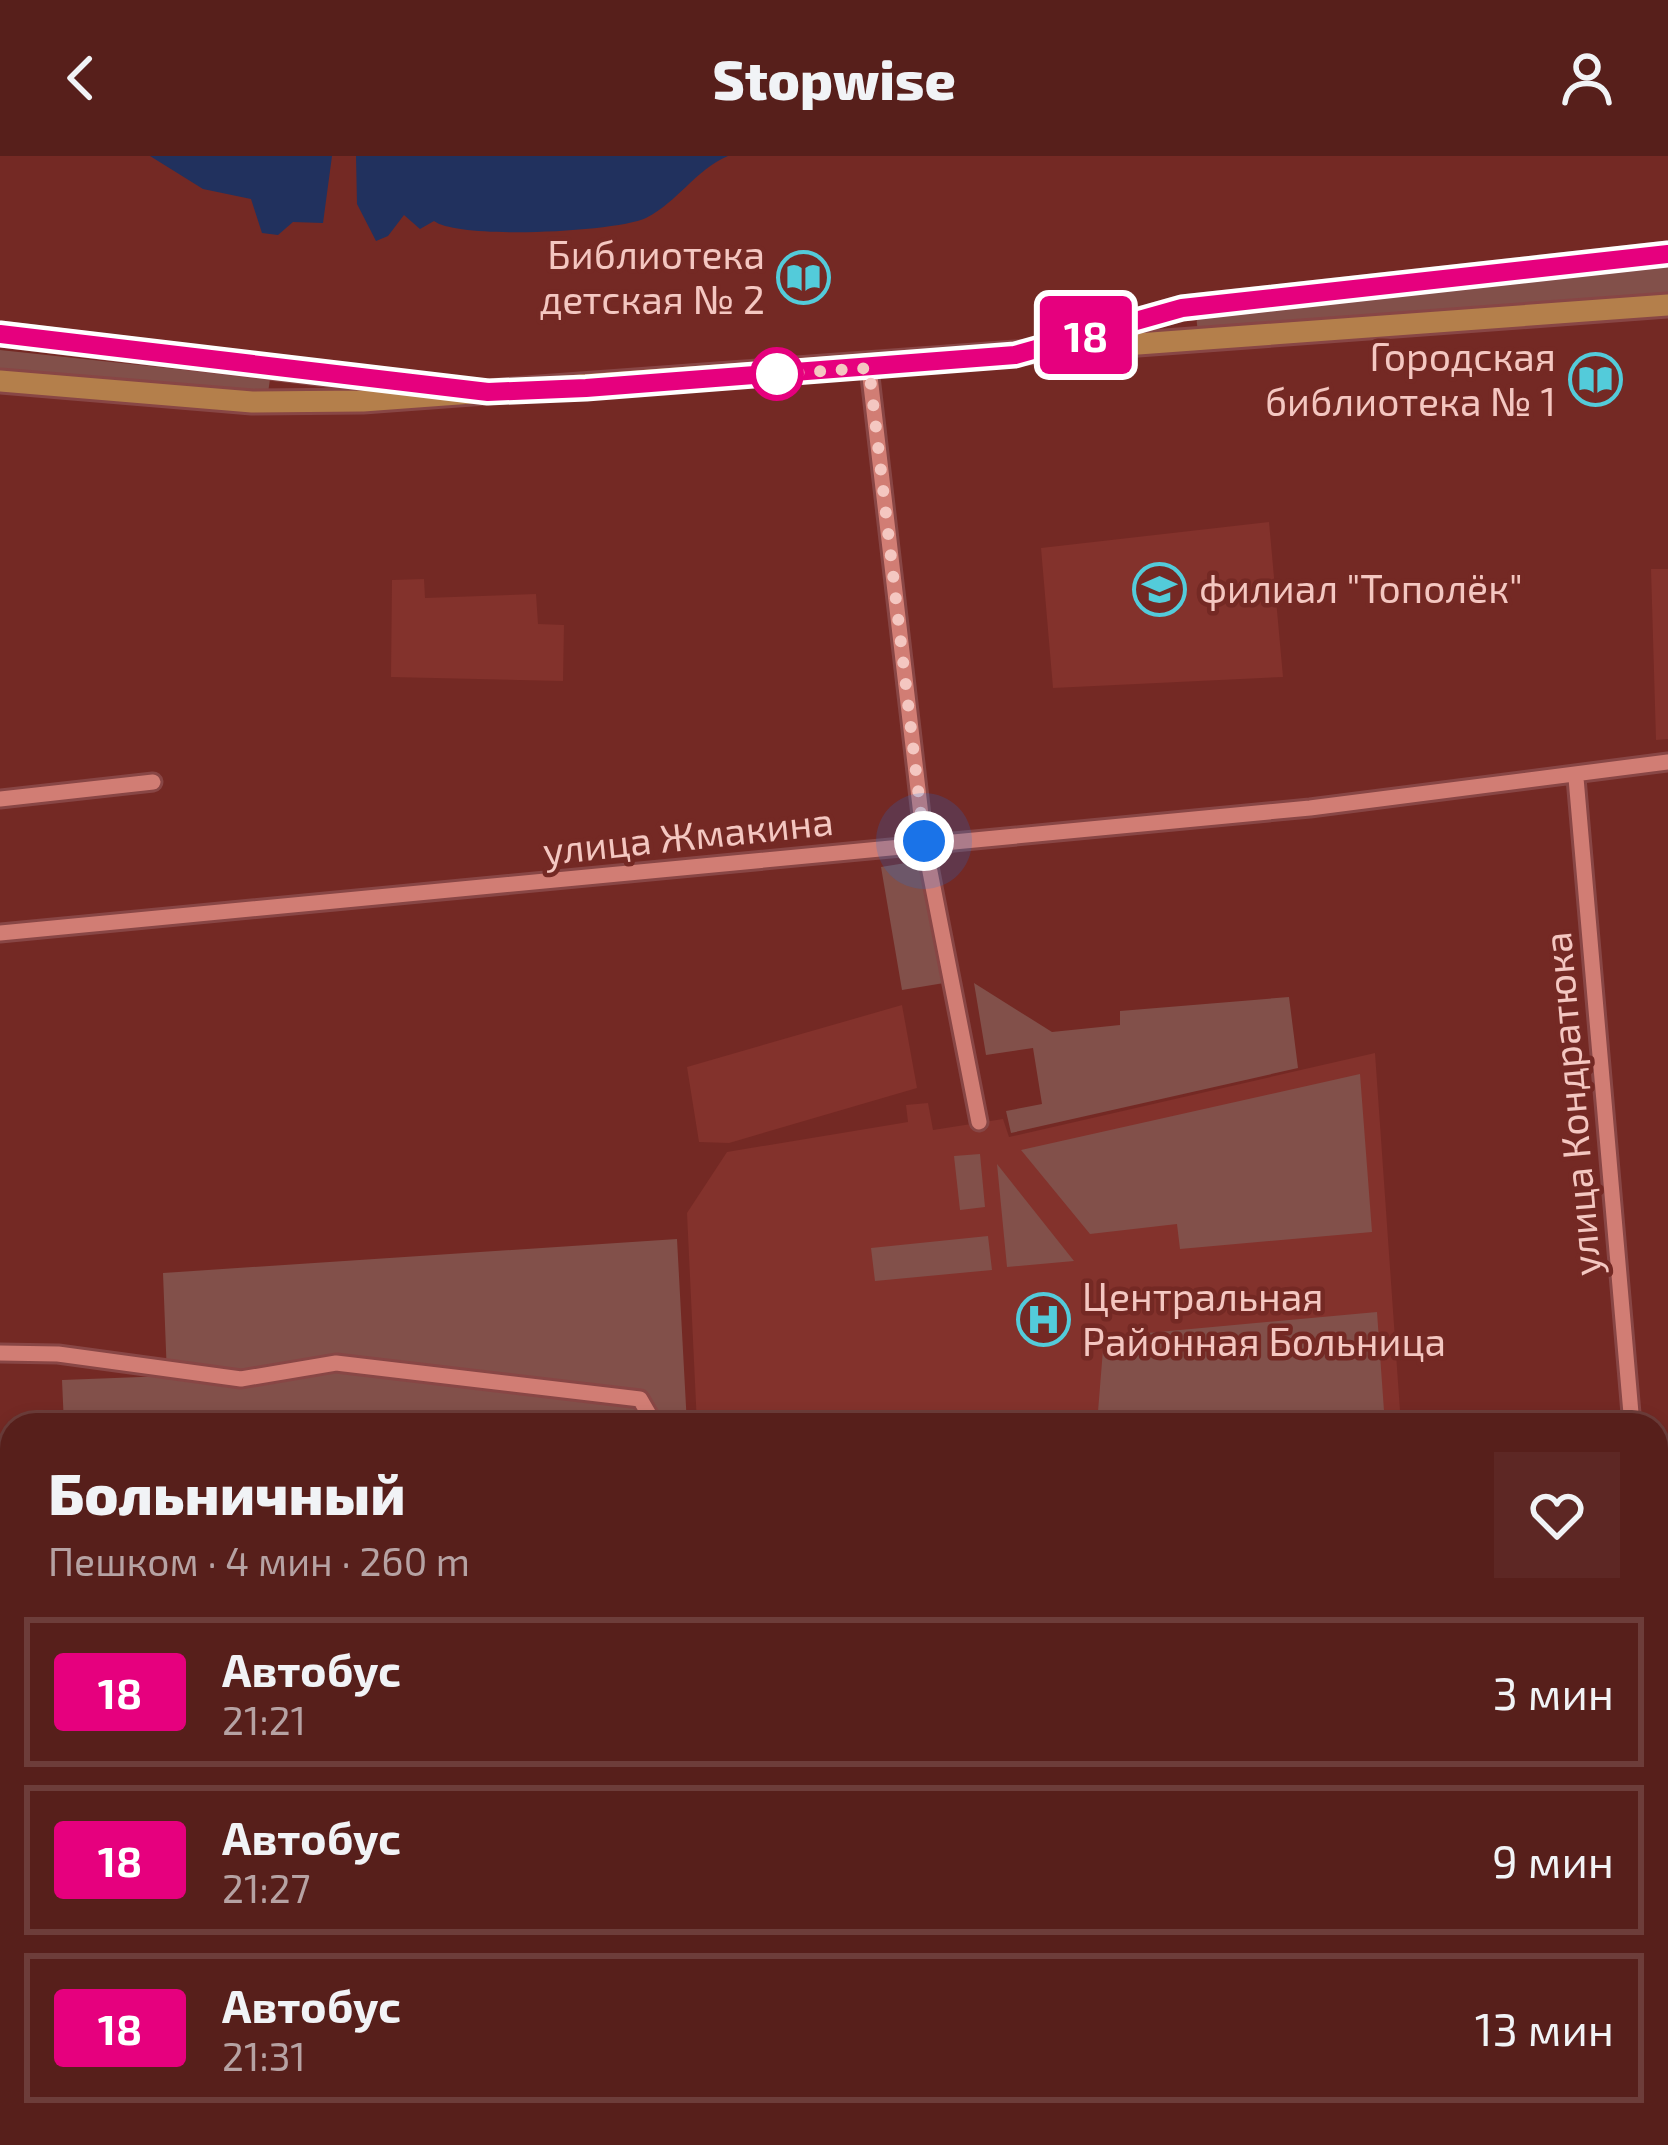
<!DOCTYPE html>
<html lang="ru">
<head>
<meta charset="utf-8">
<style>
	:root { --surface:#571f1b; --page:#5d2724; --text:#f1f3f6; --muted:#b6a2a3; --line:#6d3d3a }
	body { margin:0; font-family:"Exo 2",sans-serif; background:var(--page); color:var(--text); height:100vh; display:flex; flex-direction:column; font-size:45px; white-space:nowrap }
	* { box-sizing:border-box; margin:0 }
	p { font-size:39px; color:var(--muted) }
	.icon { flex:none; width:66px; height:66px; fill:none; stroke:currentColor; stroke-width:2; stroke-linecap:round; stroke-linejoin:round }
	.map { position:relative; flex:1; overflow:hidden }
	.side { position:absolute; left:0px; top:1257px; width:1668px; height:732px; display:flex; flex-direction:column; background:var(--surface); border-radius:36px 36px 0 0; box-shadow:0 6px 18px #0003,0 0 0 3px var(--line) }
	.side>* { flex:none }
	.badge { padding:0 24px; border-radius:9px; font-size:42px; line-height:78px }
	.you { position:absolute; width:60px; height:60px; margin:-30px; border:9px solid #fff; border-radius:50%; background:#1a73e8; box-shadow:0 0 0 18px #1a73e833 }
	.map>.badge { position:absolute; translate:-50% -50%; box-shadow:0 0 0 6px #fff }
	.round { display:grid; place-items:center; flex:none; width:126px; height:126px; border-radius:0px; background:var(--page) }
	.summary { display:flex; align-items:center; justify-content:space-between; height:204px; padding:0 48px }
	h1 { font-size:57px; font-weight:800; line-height:90px }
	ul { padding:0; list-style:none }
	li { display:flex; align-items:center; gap:36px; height:150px; margin:0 24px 18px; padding:0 24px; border:6px solid var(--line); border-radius:0px }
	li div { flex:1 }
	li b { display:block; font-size:45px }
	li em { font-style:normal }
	li .badge { min-width:132px; font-weight:700; text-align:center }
	header { display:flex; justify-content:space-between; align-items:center; height:156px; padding:0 48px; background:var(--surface); font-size:54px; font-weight:800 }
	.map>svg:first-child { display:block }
	.built { fill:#83322c }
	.green { fill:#82504a }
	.water { fill:#21315e }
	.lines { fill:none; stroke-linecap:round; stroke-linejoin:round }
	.minor-casing { stroke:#884645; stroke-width:21 }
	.major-casing { stroke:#884645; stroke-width:27 }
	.minor { stroke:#d17d74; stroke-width:15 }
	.major { stroke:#b47f4b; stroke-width:21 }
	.line-casing { stroke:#fff; stroke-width:27 }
	.line { stroke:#e6007e; stroke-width:18 }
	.walk { stroke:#f4c7c1; stroke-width:12; stroke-dasharray:0 21.6 }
	.stop-dot { fill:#fff; stroke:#e6007e; stroke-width:6 }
	.labels { text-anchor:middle; stroke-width:9; stroke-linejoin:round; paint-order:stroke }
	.poi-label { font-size:39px; fill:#f4c7c1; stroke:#742924; text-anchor:end }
	.street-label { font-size:39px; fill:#f4c7c1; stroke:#742924 }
</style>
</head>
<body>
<header><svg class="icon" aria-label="back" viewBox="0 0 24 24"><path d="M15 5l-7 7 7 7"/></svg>Stopwise<svg class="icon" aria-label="person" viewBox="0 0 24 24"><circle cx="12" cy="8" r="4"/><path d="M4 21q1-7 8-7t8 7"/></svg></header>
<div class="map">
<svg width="1668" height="1989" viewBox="0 0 1668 1989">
	<rect width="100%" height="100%" fill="#742924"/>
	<!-- built -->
	<path class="built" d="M1269,366L1283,521L1053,532L1041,392Z
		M1651,413H1668V583L1656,584Z
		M424,423L425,442L536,438L538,468L564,469L563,525L391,521L392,424Z
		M902,849L917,932L729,987L699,986L687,911Z
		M1375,897L1401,1269H697L687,1057L727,996L908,966L906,949L928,947L933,974L1003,963L1009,981Z
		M1668,1427V1553L1656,1555V1429Z"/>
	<!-- green -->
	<path class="green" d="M1668,107V140L1198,176L1196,160Z
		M0,194L270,223L268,237L0,213Z
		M924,704L944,827L902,834L881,711Z
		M974,827L1052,876L1120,869V855L1289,841L1298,912L1011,977L1006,955L1042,948L1033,892L986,899Z
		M1360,918L1372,1076L1180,1093L1177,1068L1090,1078L1021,994Z
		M980,998L985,1051L960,1054L954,1000Z
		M997,1008L1074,1105L1007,1111Z
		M988,1080L992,1114L875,1125L871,1092Z
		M677,1083L687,1269H64L62,1224L167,1220L163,1117Z
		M1377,1156L1385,1269H1092L1097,1268L1104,1181Z
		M1668,1573V1989H1398L1400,1977H1656V1576Z
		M561,1977H1394L1392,1989H502Z"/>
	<!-- water -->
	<path class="water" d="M150,0H332L323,67L293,66L278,79L262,77L251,43L203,33Z
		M356,0H728C695,14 679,45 646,62C616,76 459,84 434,65L420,73L404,59L388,80L376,85L357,48Z"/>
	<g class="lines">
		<defs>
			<path id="minor" d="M869,212L924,685L979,966
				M1576,622L1632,1269
				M0,643L153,626
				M0,777L1310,652L1668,606
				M0,1197L58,1198L241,1223L336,1207L640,1243L655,1269
				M1656,1409L1662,1426
				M0,1763L12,1762"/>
			<path id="major" d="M0,178L433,231
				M1058,187L1182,152L1668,98
				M0,225L252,246L363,245L1668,149"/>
		</defs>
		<!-- minor casing -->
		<use href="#minor" class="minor-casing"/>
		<!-- major casing -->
		<use href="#major" class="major-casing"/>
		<!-- minor -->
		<use href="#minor" class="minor"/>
		<!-- major -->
		<use href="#major" class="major"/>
	</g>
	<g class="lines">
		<defs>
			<path id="line" d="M0,178L488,236L586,232L1015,199L1182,152L1668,98"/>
		</defs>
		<!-- line casing -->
		<use href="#line" class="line-casing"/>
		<!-- line -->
		<use href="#line" class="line"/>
		<!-- walk -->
		<path class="walk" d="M777,218L869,212L924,685"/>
	</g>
	<!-- icons -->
	<defs>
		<symbol id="library-ring" viewBox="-11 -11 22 22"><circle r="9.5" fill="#742924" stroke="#53cbda" stroke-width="1.5"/><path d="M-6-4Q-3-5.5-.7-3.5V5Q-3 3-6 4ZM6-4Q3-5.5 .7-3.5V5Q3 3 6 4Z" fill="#53cbda"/></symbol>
		<symbol id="school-ring" viewBox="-11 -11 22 22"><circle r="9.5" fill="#742924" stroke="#53cbda" stroke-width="1.5"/><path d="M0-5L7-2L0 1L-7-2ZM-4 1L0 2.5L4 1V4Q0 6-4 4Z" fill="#53cbda"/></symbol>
		<symbol id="hospital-ring" viewBox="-11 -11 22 22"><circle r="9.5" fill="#742924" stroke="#53cbda" stroke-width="1.5"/><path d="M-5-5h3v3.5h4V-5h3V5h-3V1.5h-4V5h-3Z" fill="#53cbda"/></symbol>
	</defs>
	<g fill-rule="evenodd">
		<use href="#library-ring" x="774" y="92" width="59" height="59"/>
		<use href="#library-ring" x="1566" y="194" width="59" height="59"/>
		<use href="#school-ring" x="1130" y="404" width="59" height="59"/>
		<use href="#hospital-ring" x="1014" y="1134" width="59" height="59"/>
	</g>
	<!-- markers -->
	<circle class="stop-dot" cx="777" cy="218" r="24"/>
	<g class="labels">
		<!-- poi labels -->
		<g class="poi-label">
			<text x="765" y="113">Библиотека<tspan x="765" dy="45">детская № 2</tspan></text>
			<text x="1556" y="215">Городская<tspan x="1556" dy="45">библиотека № 1</tspan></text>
			<text x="1199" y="447" text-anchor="start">филиал "Тополёк"</text>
			<text x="1082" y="1155" text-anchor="start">Центральная<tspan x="1082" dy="45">Районная Больница</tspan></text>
		</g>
		<!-- street labels -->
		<g class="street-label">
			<text transform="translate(688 680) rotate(-6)" y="14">улица Жмакина</text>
			<text transform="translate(1572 948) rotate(-95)" y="14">улица Кондратюка</text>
		</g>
	</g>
</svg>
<div class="you" style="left:924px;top:685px"></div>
<b class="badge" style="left:1086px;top:179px;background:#e6007e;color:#fff">18</b>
<section class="side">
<div class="summary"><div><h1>Больничный</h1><p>Пешком · 4 мин · 260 m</p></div><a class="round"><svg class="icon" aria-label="heart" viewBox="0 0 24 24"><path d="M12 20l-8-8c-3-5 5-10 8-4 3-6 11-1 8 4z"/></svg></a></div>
<ul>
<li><span class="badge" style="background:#e6007e;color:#fff">18</span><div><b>Автобус</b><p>21:21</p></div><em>3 мин</em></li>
<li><span class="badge" style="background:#e6007e;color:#fff">18</span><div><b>Автобус</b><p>21:27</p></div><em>9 мин</em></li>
<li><span class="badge" style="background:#e6007e;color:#fff">18</span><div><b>Автобус</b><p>21:31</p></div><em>13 мин</em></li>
</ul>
</section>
</div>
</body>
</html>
